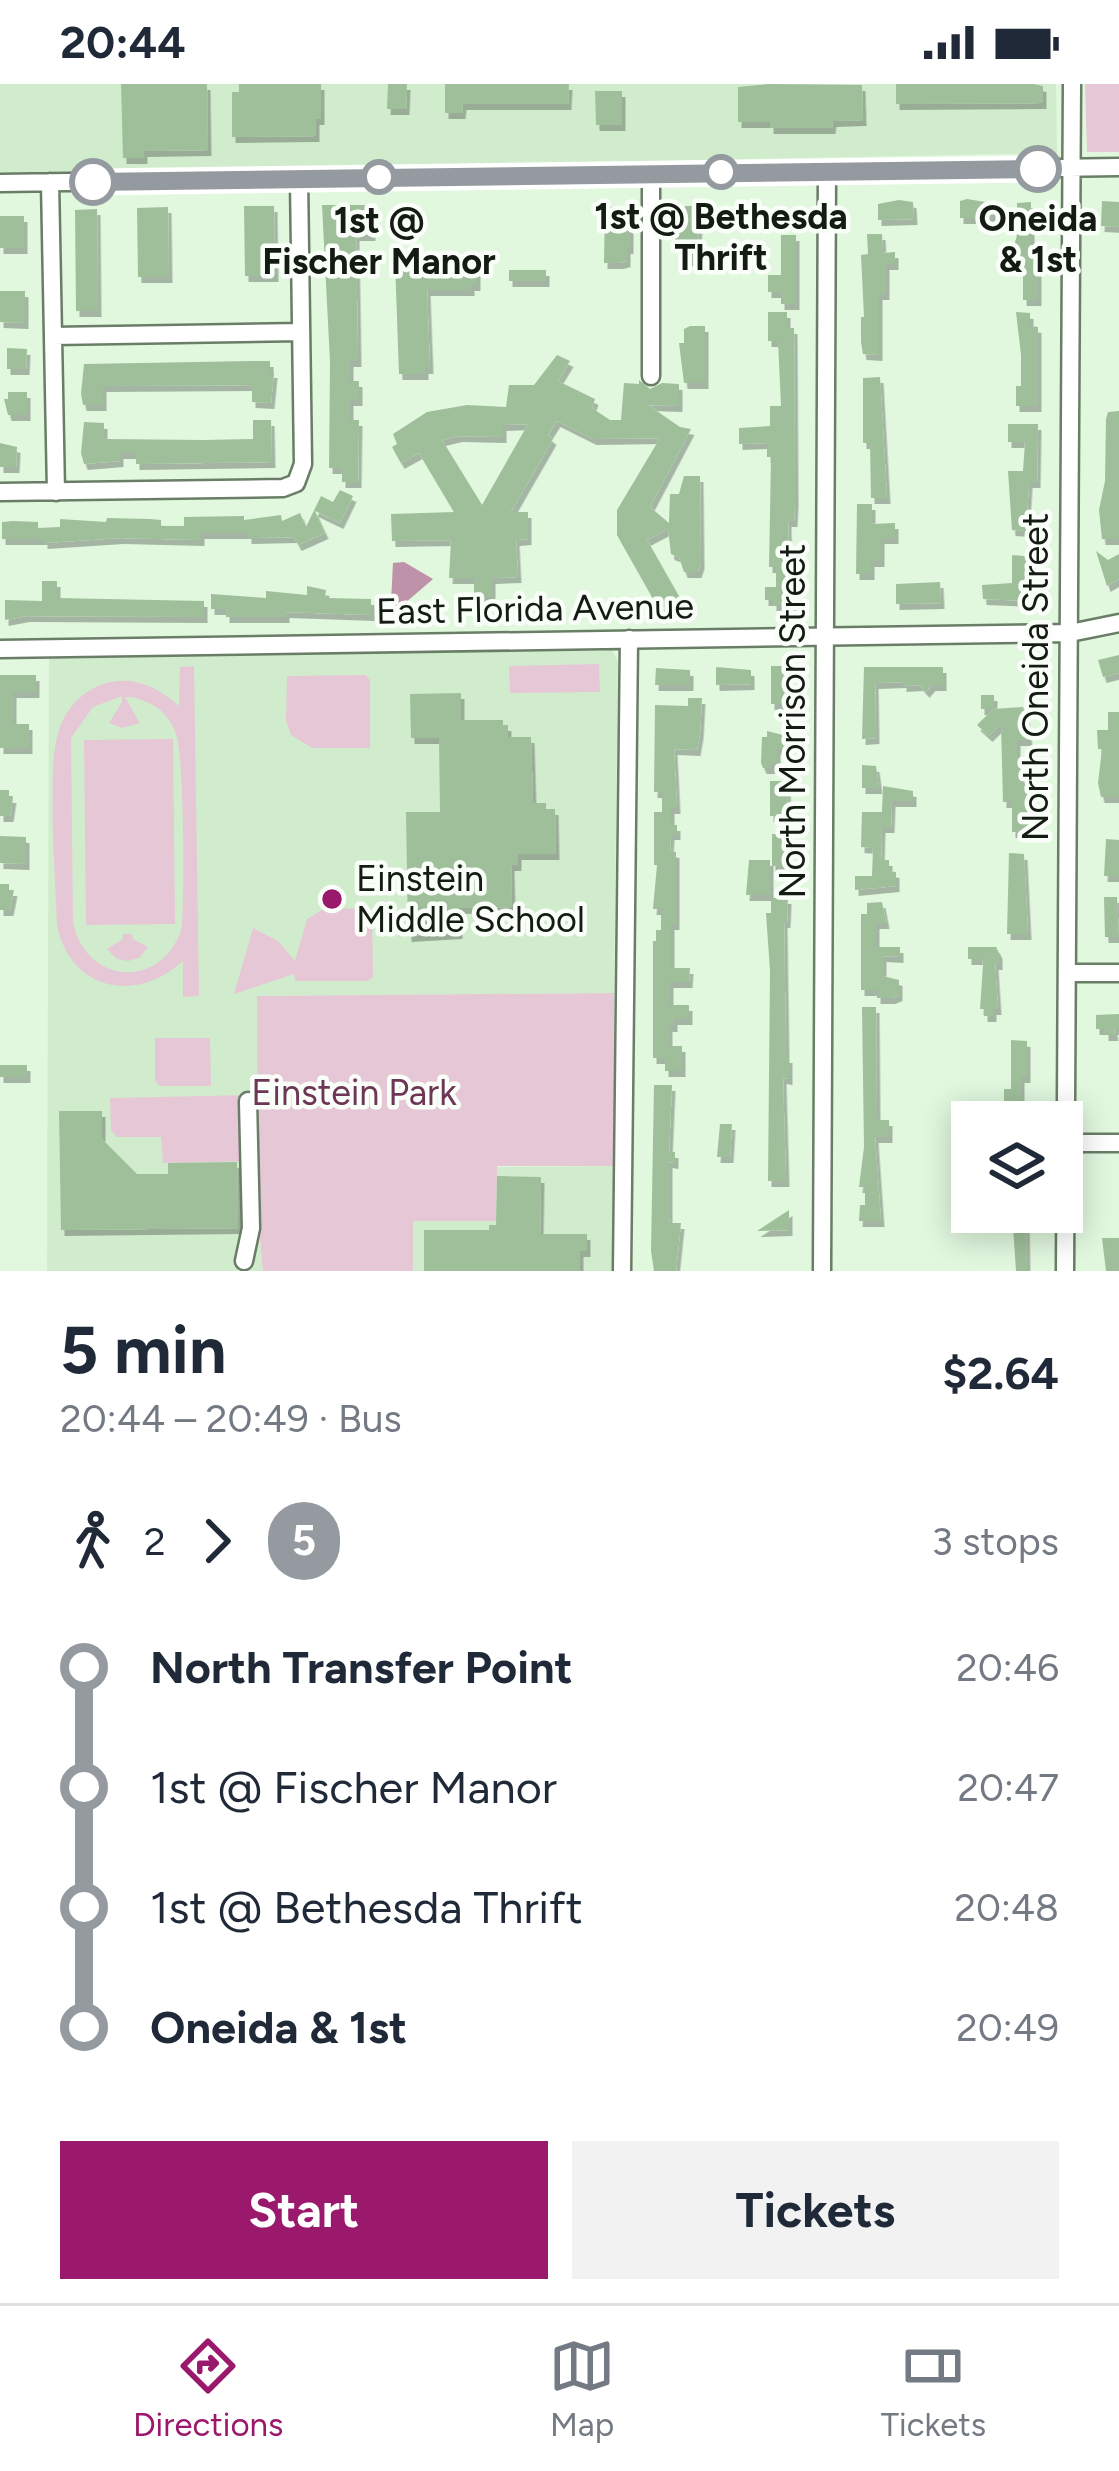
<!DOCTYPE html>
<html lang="en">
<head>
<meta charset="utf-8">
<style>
	:root { --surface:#fff; --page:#f2f2f3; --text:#1f2937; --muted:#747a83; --line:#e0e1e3; --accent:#9b196d }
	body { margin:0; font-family:Figtree,sans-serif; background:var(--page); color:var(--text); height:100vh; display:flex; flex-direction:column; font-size:45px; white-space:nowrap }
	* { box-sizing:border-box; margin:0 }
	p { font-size:39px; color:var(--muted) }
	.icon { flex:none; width:66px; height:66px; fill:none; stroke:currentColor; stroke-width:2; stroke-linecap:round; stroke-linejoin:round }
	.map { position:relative; height:1187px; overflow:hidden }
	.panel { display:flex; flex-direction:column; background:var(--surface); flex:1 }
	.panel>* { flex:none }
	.badge { padding:0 24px; border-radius:39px; font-size:42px; line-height:78px }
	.buttons { position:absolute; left:951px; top:1017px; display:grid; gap:24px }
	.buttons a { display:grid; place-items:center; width:132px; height:132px; border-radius:0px; background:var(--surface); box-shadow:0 6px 30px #0003; font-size:60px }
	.map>.badge { position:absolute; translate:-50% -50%; box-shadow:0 0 0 6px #fff }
	.legs { display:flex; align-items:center; gap:18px; height:132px; padding:0 60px; font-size:39px }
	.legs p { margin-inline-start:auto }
	.head { display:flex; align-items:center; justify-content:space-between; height:204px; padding:0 60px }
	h1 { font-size:66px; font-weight:700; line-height:90px }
	.primary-button { display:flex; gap:24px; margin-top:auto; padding:24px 60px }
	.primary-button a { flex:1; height:138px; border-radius:0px; background:var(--accent); color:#fff; font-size:48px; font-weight:700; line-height:138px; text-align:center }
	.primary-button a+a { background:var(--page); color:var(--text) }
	ul { padding:0 60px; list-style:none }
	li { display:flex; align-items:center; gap:42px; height:120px; font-size:45px }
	li i { display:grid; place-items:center; width:18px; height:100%; margin:0 15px; background:currentColor }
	li i::after { content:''; width:30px; height:30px; margin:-15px; border:9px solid; border-radius:50%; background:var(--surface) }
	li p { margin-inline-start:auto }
	li:first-child i { background:linear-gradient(#0000 50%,currentColor 0) }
	li:last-child i { background:linear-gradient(currentColor 50%,#0000 0) }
	.status { display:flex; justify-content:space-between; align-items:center; height:84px; padding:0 60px; background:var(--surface); direction:ltr }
	.status svg { height:33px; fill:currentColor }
	.dock { display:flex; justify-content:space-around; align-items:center; height:168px; border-top:3px solid var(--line); background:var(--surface); font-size:33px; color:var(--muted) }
	.dock a { display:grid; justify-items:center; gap:6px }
	.dock .current { color:var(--accent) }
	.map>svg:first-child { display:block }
	.built { fill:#d1eccd }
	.green { fill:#e6c7d6; fill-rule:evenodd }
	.water { fill:#be92a8 }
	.building { fill:#9fbf9b; fill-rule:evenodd; filter:url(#shadow) }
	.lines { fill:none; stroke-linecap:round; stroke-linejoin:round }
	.minor-casing { stroke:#6a7d67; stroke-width:21 }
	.minor { stroke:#fff; stroke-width:16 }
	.line-1-casing { stroke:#fff; stroke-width:27 }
	.line-1 { stroke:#949a9f; stroke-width:18 }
	.stop-1-dot { fill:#fff; stroke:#949a9f; stroke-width:6 }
	.poi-dot { fill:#9b196d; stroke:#fafef9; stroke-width:4.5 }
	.labels { text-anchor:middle; stroke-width:9; stroke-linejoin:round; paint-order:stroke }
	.stop-label { font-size:36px; font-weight:bold; fill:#131b12; stroke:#fafef9 }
	.street-label { font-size:36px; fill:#131b12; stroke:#fafef9 }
	.poi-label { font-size:36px; fill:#131b12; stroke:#fafef9; text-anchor:start }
	.park-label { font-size:36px; fill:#6e3655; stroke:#fafef9 }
</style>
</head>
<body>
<div class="status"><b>20:44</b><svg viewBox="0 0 49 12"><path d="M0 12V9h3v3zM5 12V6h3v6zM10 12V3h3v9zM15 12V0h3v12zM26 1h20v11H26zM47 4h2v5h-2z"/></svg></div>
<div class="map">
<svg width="1119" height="1187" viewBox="0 0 1119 1187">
	<defs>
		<filter id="shadow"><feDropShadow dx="3.5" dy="6" stdDeviation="0" flood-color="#0004"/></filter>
	</defs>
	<rect width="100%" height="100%" fill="#e1f7de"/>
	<!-- built -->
	<path class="built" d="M0,0H1056L1057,69L0,90Z
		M612,566L618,577L614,909L258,912V1134L263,1187H47L49,573Z
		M615,1082V1187H413V1084Z"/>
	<!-- green -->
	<path class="green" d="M1085,0H1119V68H1087Z
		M599,580L600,608L510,609L509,582Z
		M194,582L199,912L183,913V877C136,920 70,907 57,841C56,797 46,683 59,646C67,622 86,603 111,598C138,593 160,605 179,622L180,583ZM122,612V618L109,639L122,644L140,639L125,613C147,614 166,625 175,647C185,669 184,813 182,843C163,906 86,902 73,838L71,654L93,623Z
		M365,591L370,596V664H312L291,651L286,637L287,592Z
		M173,655L175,840L86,841L84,656Z
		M340,824L372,826L373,893L368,897H295L294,890L234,910L253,844L278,857L295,877L307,835L322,826Z
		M123,850H132L133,855L148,863L139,874L128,877L117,875L107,865L123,855Z
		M614,909L615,1082H497L496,1137H413V1187H263L258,1134L257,912Z
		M155,954H210L211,1002H160L155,997Z
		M252,1011L253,1077L163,1079L161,1053H117L111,1046L110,1014Z"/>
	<!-- water -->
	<path class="water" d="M404,478L433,495L397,526L391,518L393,479Z"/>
	<!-- building -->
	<path class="building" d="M121,0H207L208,66L144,67V74H123Z
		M239,0H321V35H316V52L232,53V8H239Z
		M388,0H407L406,25H387Z
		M445,0H569L568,20H463L462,29H445Z
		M769,0L862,1L863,36L833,37L832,44H770V38H738V3Z
		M896,0H1034L1043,2V19L896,20Z
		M595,7H622V41H596Z
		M967,115L992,119V134H960V117Z
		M899,116L913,118L914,135L878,136V120Z
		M1102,117L1119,118V143L1101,142Z
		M1031,118V168H1038V216H1023V180H1007V162H1014L1017,151V119Z
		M322,121H372V151H356L358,277H350V297H359V316H350V336H359L358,398H342V384H329L330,278Z
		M244,122H274L275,192H245Z
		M605,122L626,125V137H630V164H627V177L620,179H604Z
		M686,122H699L698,178L679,174L680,160H675L674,139H680V125Z
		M168,123L169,193H138L137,124Z
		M97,125L98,227H76L75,126Z
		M0,132H24V164H0Z
		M867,150H882L883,169L895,168V180H886V210H879V271L863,270L861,258V233H864L861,171L868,170Z
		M781,151H796V220H781V208H768V191H781Z
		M477,174V201H471V206H427L430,284H425V290H399L395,177Z
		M509,186H546V197H509Z
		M0,207H25V239L0,238Z
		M768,228H787V244H794L795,416L794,437H788L789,503H794V521H773V516H765V503H776V483H769L771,373H767V359L739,360V344L770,342V322H781L778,257H768Z
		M1016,228L1030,229V242L1038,243V322H1016V302H1021V271Z
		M690,242H705V299H684L679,259H684V245Z
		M7,264L27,265L26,285H7Z
		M557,271L570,277L558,297L595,315L592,324L610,336H621L624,299L639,300V296L650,305L662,299L679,300V322L648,321L680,343L691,345L650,423L669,439L670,410H679L684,392H700L701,479L698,488H684L679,473L671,470L668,445L647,456L681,516L660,527L617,451V426L660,354L593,355L557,337L548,351L553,355L511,428H528V455L516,456L518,493L492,494V512H474V494H449L451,456L392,457L391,430L454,428L419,369L401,379L392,363L397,360L393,350L427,328L467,321L506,323L509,301H534ZM528,340L524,347L482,421L442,356L459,352L503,353V341Z
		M252,277H270V288H274L271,319L252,318V301L103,302V321H83L81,310L84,280Z
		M880,293L887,414H871L870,359H863V294Z
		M8,308H27V331H8L4,315H8Z
		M1119,327V455H1102L1099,426L1105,397L1106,335L1108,328Z
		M253,336H271L272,378L136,380V369H120V377L84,380L81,369L84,338L104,339V355L203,356L253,355Z
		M1008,340H1038L1037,398H1029L1026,447L1012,446L1008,387H1023L1025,358H1008Z
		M0,359L17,363L16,383H0Z
		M340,406L353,412L340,439L315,427L325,449L298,461L294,453L248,454V449H201V456L120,454L44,459V455H2V438L13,437L38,438V444L60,443V435L106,438L107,434L150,435L161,436V442H184V433L244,432V436L281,431L282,437L300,429L306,443L321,412L333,418Z
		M857,420H872V440L895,439V454H881V477H871V490H856Z
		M1096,467L1108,476L1119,470V495L1107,502Z
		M1012,471L1036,473L1032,517L983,515L982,501L1012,499Z
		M42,497H57V514L204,517V533L26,532L5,536V516L42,517Z
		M940,498L941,519L896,520V500Z
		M307,502L326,506L325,514L371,515V531L286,528V533H226V525H211V510L266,514V507L307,511Z
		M1119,571V589L1103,593L1098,576Z
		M771,582H789L785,620H771Z
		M716,583L751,586V600L716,601Z
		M864,583H943V601H932L926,608L920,601L903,602V598L875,599L876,654L862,655Z
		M656,584L690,586V601H655Z
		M0,591H36V608H13V640H29V664H0Z
		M461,609V636H503V641H508V653H531L533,719H546V725H555L556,770H518V781H511L512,823L459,824V849L408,852L406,728H440L439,654H411L410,610Z
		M981,611H994V625L1023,623L1026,631L1029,656H1017V686H1028L1029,748H1012V718H1003L1001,640L989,652L977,641L993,625H981Z
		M688,614H702L700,649L697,666L674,665L677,724H671V741H677V750H671L670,767L676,768V840H671V884H690L689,898H670V921H689V935H674V942H669V962H682V987H665V974H653V857H656V846H661V825H653L657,781H654V728H662V708H654L655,621L688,622Z
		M1108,628H1119V713H1101L1098,699L1102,665H1098L1097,646H1108Z
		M767,647L787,652V665H777V679H772V684H763L761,679L762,653H767Z
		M862,681L876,682L879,704H862Z
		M770,697H787L788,732H770Z
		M883,702L913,707V717H892L891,743H882L881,776H889V787L896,788V802L855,806V792H872L873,764L861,763L862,728H882Z
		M0,706H9V713H13L10,732H0Z
		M772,750H787V782H772Z
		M0,752L26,753V780L0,779Z
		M1106,755L1119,756V792H1104Z
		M1009,769L1024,770L1028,850H1007Z
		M749,776H770V811H746Z
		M0,800H9V806H14L10,826H0Z
		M1104,813H1117L1119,853H1105Z
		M771,814H788L787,838H784L786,973H789V995L783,994L786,1097H768L770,887L766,829H771Z
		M882,818L886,839H876V863H900V873L883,872V892L899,896V911L892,914H877V906H861V830H867V819Z
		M968,863H996L999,869V880H995L998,925H993V932H984V925H980L983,881L982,875H968Z
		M862,923H876L877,1036H889V1053H875L881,1137H859L860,1121H865V1103H859L864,1063Z
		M1119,930V945H1114L1115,951H1105V945H1096V931Z
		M1011,956L1027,957V993H1021V1017L1023,1023H1031V1035L1026,1038H1004V1005H1011Z
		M0,981H27V993H0Z
		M654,1001H672L669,1068H675V1079L669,1078V1134L671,1139H681L676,1187H654L651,1167Z
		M59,1027H102V1055L137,1090H168V1079L237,1078L238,1144L61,1146Z
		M720,1040H732L730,1073H717Z
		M497,1092L541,1093L540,1150H587V1167H580V1187H424V1146H489V1141H496Z
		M789,1126V1146L757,1147Z
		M1012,1128H1026L1027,1187H1016Z
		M1102,1154H1119V1187H1106Z"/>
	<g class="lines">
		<defs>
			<path id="minor" d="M651,90V292
				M50,98L56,408
				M0,99L1119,83
				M53,252L301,248
				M0,408L283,404L296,399L303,380L299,95
				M0,565L1070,549L1119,539
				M1067,889H1119
				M1066,1059H1119
				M244,1177L251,1144L248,1017
				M622,1187L629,555
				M822,1187L827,87
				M1065,1187L1072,0"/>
		</defs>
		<!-- minor casing -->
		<use href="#minor" class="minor-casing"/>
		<!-- minor -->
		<use href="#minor" class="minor"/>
	</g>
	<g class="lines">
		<defs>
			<path id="line-1" d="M93,98L1038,85"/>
		</defs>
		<!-- line-1 casing -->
		<use href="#line-1" class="line-1-casing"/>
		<!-- line-1 -->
		<use href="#line-1" class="line-1"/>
	</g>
	<!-- markers -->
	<g class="stop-1-dot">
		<circle cx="1038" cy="85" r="21"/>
		<circle cx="721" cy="88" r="15"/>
		<circle cx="379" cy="93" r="15"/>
		<circle cx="93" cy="98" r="21"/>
	</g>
	<circle class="poi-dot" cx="332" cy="815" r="12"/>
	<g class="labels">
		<!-- stop labels -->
		<g class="stop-label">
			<text x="721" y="145">1st @ Bethesda<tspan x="721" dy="41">Thrift</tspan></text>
			<text x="1038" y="147">Oneida<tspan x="1038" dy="41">&amp; 1st</tspan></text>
			<text x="379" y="149">1st @<tspan x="379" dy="41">Fischer Manor</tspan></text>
		</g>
		<!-- street labels -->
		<g class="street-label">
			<text transform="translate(535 524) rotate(-1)" y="13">East Florida Avenue</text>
			<text transform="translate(1035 593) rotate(-90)" y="13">North Oneida Street</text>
			<text transform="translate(792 637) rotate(-90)" y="13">North Morrison Street</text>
		</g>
		<!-- poi labels -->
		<g class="poi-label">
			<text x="356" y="807">Einstein<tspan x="356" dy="41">Middle School</tspan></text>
		</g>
		<!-- park labels -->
		<g class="park-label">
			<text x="354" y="1021">Einstein Park</text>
		</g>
	</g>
</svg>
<div class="buttons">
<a><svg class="icon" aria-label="layers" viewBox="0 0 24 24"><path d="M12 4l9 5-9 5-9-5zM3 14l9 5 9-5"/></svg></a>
</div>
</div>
<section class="panel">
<div class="head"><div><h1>5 min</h1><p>20:44 – 20:49 · Bus</p></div><b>$2.64</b></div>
<div class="legs"><svg class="icon" aria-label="walk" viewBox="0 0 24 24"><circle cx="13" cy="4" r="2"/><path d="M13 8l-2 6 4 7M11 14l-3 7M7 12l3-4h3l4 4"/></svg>2<svg class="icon" aria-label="forward" viewBox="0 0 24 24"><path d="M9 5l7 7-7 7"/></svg><b class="badge" style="background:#949a9f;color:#fff">5</b><p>3 stops</p></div>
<ul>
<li><i style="color:#949a9f"></i><b>North Transfer Point</b><p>20:46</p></li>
<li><i style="color:#949a9f"></i><span>1st @ Fischer Manor</span><p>20:47</p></li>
<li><i style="color:#949a9f"></i><span>1st @ Bethesda Thrift</span><p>20:48</p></li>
<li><i style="color:#949a9f"></i><b>Oneida &amp; 1st</b><p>20:49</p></li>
</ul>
<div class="primary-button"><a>Start</a><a>Tickets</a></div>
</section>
<nav class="dock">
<a class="current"><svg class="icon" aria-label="directions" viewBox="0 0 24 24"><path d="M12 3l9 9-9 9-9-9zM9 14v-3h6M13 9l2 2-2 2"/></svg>Directions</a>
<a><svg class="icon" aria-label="map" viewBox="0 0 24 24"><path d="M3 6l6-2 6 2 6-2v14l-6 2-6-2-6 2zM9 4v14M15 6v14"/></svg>Map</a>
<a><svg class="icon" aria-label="tickets" viewBox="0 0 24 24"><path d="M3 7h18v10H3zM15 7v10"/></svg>Tickets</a>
</nav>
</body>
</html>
